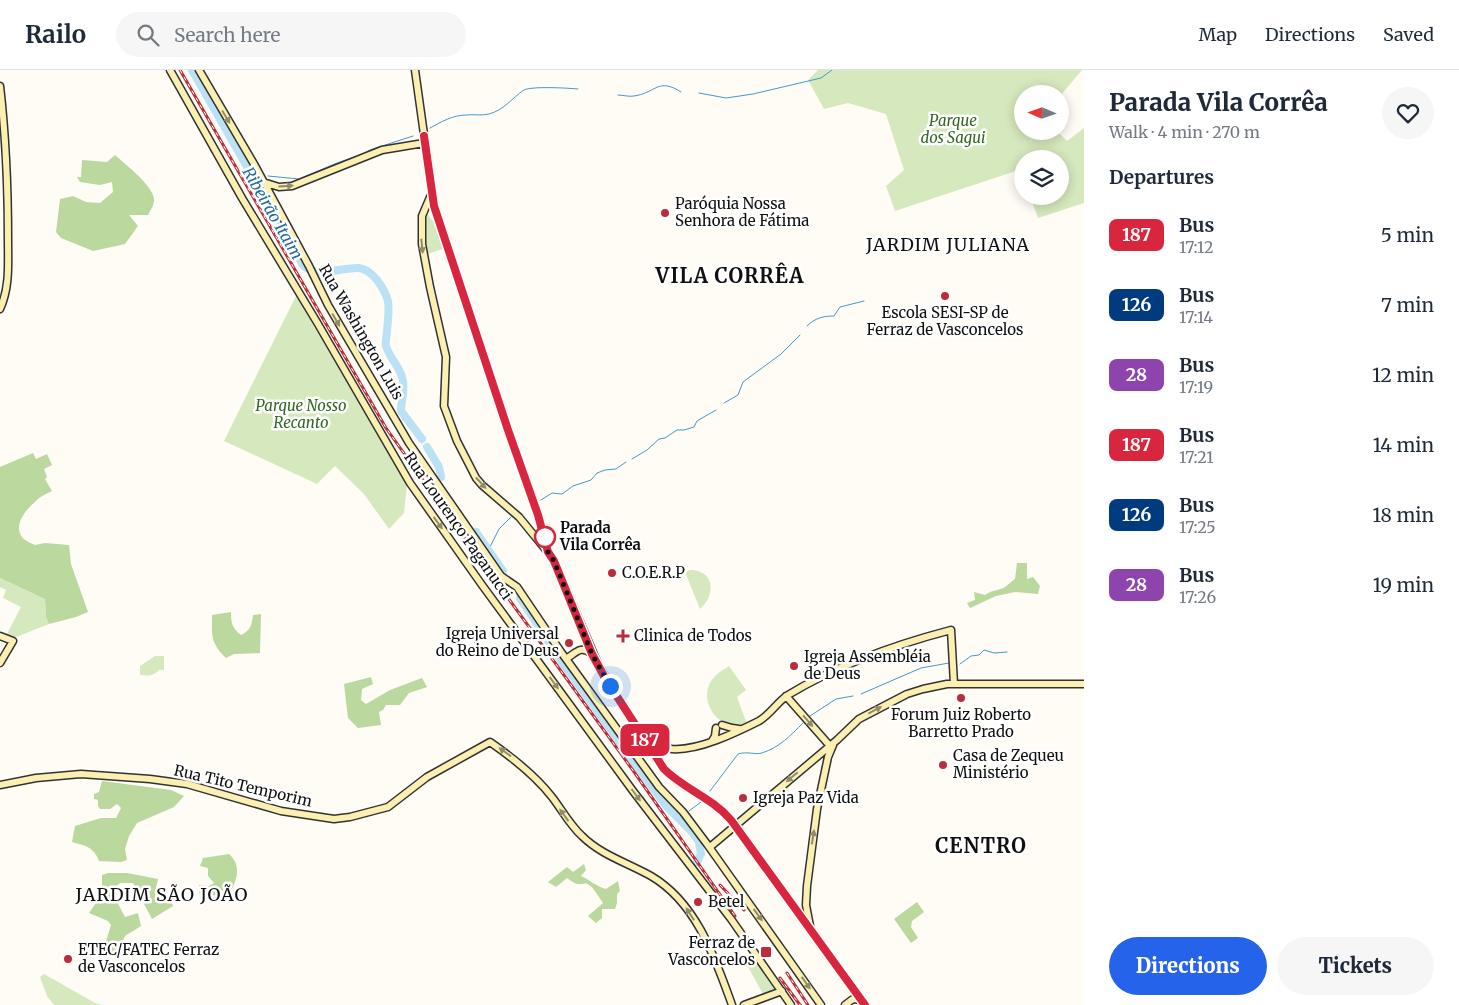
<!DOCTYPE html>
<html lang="en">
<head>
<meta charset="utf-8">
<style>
	:root { --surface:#fff; --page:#f6f6f7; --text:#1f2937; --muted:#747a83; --line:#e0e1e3; --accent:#2563eb }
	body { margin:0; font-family:Merriweather,serif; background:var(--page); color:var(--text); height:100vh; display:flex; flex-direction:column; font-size:19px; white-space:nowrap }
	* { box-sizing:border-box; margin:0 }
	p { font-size:16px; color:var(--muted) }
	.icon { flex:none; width:28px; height:28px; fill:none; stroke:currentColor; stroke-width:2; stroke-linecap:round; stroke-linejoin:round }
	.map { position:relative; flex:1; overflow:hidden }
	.drawer { display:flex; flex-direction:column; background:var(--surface); width:375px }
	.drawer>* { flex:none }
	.badge { padding:0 10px; border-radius:8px; font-size:18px; line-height:32px }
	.needle { width:32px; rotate:272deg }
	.controls { position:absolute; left:1014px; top:15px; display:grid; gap:10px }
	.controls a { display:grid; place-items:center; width:55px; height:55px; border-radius:50%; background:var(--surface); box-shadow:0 2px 12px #0003; font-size:25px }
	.you { position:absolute; width:25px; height:25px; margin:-12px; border:4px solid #fff; border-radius:50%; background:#1a73e8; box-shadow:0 0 0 8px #1a73e833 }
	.map>.badge { position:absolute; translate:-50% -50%; box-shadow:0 0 0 2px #fff }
	h2 { padding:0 25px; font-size:19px; line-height:45px }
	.round { display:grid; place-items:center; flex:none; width:52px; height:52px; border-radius:26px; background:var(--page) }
	.head { display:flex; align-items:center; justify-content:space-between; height:85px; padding:0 25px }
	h1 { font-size:24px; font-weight:800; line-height:38px }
	.action { display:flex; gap:10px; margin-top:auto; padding:10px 25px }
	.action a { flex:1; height:58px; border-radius:30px; background:var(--accent); color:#fff; font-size:20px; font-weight:800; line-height:58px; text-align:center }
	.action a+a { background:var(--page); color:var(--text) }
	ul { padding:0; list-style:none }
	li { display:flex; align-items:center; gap:15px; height:70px; padding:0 25px }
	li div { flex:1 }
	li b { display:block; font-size:19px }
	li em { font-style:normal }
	li .badge { min-width:55px; font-weight:700; text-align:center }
	header { display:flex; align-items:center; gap:30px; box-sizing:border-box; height:70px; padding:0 25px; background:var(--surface); border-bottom:1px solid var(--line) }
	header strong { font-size:24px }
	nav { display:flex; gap:28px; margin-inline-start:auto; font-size:18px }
	.search { width:350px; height:45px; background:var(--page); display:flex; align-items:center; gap:12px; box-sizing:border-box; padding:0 18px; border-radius:28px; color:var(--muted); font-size:19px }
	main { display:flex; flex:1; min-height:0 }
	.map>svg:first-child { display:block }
	.green { fill:#d6e8be }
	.forest { fill:#bbd89e }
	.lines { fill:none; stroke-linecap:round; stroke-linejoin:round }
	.stream { stroke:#4599c8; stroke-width:1 }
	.river { stroke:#bae1f4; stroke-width:8 }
	.secondary-casing { stroke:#323232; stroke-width:9 }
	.secondary { stroke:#fbf0b2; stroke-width:6 }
	.rail-casing { stroke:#bb2d3a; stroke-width:3 }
	.rail { stroke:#fff; stroke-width:1; stroke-dasharray:4; stroke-linecap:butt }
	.oneway { fill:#918b69 }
	.line-casing { stroke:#fff; stroke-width:11 }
	.line { stroke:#d7263d; stroke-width:8 }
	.walk { stroke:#101010; stroke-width:5; stroke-dasharray:0 9 }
	.poi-dot { fill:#bb2d3a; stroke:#fff; stroke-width:2 }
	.stop-dot { fill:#fff; stroke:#d7263d; stroke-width:2.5 }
	.labels { text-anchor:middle; stroke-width:5; stroke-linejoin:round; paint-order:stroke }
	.park-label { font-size:15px; font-style:italic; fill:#362; stroke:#fff }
	.poi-label { font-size:15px; fill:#101010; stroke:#fff; text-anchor:start }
	.street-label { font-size:15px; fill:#101010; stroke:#fff }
	.stop-label { font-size:15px; font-weight:bold; fill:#101010; stroke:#fff; text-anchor:start }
	.water-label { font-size:16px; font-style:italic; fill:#1e6b9e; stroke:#fff }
	.quarter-label { font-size:18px; letter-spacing:1px; fill:#101010; stroke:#fff }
	.district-label { font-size:20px; font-weight:bold; letter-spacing:1px; fill:#101010; stroke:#fff }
</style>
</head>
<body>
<header>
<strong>Railo</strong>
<div class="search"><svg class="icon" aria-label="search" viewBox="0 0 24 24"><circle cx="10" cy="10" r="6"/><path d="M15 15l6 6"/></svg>Search here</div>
<nav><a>Map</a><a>Directions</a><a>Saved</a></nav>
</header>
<main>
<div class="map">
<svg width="1084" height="935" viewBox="0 0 1084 935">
	<rect width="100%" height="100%" fill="#fefcf4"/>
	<!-- green -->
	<path class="green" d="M818,0H1082L1060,26V24H1022V61H1057L1067,71L1084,58V133L1038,148L1030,126H1060V89H1022V107L1019,100L895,141L886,116L904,100L886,44L848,33L824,39L808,10Z
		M426,142L436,155L443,179L427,184L425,178L424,146Z
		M296,226L407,415L404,443L389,459L364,424L335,396L317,414L224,371Z
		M690,500C715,500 716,525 700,539L685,502Z
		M0,508L45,529L46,547L49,554L16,567L7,564L21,537L3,528L6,520L0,517Z
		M155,586H164V600H159C153,606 149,606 140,605V596Z
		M729,596L746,620L737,627L747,654C724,663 700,638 709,615C713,606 721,601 729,596Z
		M754,890L774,915L775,918L774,921L763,924L747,895Z
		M44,904L95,933L102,935H54L47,926L40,907Z"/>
	<!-- forest -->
	<path class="forest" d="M115,85C124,93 156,118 154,131C154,135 150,141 148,145H129L138,156L125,174L93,181L61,168L56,162L60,129L73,126L86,132L100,133L113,122L112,112L100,115L80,112L77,107H81L82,90L107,92Z
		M33,383L36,389L47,384L52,395L44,399L47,407L45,409L52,421C46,424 39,427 35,432C26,439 13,456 22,467C25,471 31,473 35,475L45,473L69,475L71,494L88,542L76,547L49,554L46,547L45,529L0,508V397Z
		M1017,493H1027V509L1033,507L1040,516L1038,524L1015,522L996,526L970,538L967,533L975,530L974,522L985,525C990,521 995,521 1000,519C1006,518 1010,512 1015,509Z
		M231,542C231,553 232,558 241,565C250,561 252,555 253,545L261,544L260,583L234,584L226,588C210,572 212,566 212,545Z
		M371,607L373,614L362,619L361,630L366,634L390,620L422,608L427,617L409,623L400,635H386L383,640L379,642L381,655L358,658L348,648L344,614Z
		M102,711L171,720L184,726L174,737L137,753L129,766L125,779L127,790L121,792L99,791C94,777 86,776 72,772L75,756L101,748H116L121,738L117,734L110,739H100L98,736V730L94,729V724L99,722Z
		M229,784C242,796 237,809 230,823L200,827L199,815L209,816L214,813L208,806V798L200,796L203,788Z
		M584,794L586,800L581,806C590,810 595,816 606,819L618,811L620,821L617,824V833L615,839H602V848L596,853L588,846L603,833L592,817L586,813C578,816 574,813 567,808L556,817L548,812L567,797L573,802Z
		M108,803H127L158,809L155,822L157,832L169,825L173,836L152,849L133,813H120L114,819L115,828L125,847L138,843L141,856L125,866L117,883L102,884L111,855L108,851L89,843L102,824V805Z
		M917,832L924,842L912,851L911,857L918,868L911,873L894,849Z"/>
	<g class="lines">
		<!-- stream -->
		<path class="stream" d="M699,23L726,28L753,24L821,8L832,0
			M618,25C623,25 629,27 634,26C656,23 658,7 681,22
			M430,58C441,52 453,45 466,45C474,44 481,46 489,44C504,40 512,28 524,20C532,16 567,18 578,19
			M268,106L299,109L337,93L363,84L370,80L413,66
			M262,122L263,119
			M807,256C815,248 823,246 834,246L840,237L864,231
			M724,333L738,325L743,312L781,284L800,265
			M632,389L647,380L659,369L665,368L677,360H684L694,357L697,351L716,340
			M541,430L552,423L562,424L573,416L591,410L597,403L605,400L616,399L626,392
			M489,479L499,459L511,447
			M960,594L971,586L979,585L984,580L994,583L1007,582
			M861,624L921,598L949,593
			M810,646L836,629L853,626
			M710,721L738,684C747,681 755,685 762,683C780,677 790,666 803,653
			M689,741L701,732"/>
		<!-- river -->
		<path class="river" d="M192,0L303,195C316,209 342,197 359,198C367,199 372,204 377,210C392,230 389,237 387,261C387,266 385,271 386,276C389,287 399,296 402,307C406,318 401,330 401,341L422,369
			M427,377L439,397L441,407
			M476,462L503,501
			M520,528L564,595L666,736L693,763L699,772L701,784L697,792"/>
		<defs>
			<path id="secondary" d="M170,0L242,128L318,254L410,413L482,515L633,721L731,849L791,935
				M199,0L254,94L309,196L328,235L409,373L501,506L517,517L561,582L659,717L683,742L707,774L821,935
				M415,0L434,136L508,360L540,450L548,482L554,491L598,594L619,630L664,699C685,719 710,726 731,750L865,935
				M0,16C6,68 8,118 8,170C8,194 10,217 0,239
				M263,112L279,117L292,116L382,80L424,73
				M431,125L422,146V174L430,217L446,287L444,336L457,371L476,408L482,415L519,447L546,480
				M0,566L13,571L0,593
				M566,589C577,582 580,575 592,584
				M786,626L830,676
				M722,655L732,658L739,659
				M646,670C654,674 663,678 672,679C698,681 735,663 759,651C771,644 777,632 788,625C839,594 894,575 951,560L954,614
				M712,671L715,666L716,658
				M0,715L36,708L81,704L150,709L187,714L281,741L334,749L350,747L388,737L427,707L490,672C513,688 535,705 552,727C562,740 570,755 582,766C601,785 628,793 651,806C697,833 715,888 732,935
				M710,777L837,670L859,649L907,624L923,619L947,614H1084
				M810,856L806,835L807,816L817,739L828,687L833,675
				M744,935L782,921
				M845,935L853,929L861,930"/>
		</defs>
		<!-- secondary casing -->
		<use href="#secondary" class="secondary-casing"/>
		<!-- secondary -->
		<use href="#secondary" class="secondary"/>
		<defs>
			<path id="rail" d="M180,0L386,358L445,441L632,699L735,846
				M720,815L744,840
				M787,903L808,935
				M780,908L800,935"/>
		</defs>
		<!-- rail casing -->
		<use href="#rail" class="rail-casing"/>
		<!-- rail -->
		<use href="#rail" class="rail"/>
	</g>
	<!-- one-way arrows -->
	<defs><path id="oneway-solid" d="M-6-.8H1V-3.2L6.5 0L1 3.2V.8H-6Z" transform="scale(1.25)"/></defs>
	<g class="oneway">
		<use href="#oneway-solid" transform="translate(226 47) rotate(59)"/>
		<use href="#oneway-solid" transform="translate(286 116) rotate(-3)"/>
		<use href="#oneway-solid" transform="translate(422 176) rotate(84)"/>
		<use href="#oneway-solid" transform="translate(336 250) rotate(60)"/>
		<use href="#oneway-solid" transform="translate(481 413) rotate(47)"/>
		<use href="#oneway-solid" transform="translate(438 453) rotate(54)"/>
		<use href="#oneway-solid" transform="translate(554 613) rotate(54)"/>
		<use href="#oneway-solid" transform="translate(875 640) rotate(-28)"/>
		<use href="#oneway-solid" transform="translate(808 651) rotate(49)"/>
		<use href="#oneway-solid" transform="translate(505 682) rotate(-144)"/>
		<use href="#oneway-solid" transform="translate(792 707) rotate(140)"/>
		<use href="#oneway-solid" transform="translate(636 725) rotate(53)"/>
		<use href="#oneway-solid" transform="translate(564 745) rotate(-126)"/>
		<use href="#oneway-solid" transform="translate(813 767) rotate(-81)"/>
		<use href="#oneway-solid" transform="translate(690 844) rotate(-123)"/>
		<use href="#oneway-solid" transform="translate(758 845) rotate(54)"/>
		<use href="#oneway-solid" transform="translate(806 913) rotate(55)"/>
	</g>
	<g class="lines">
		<defs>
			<path id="line" d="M424,66L434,136L508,360L538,445L548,482L554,491L592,584L605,608L664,699C684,719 711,727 731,750L865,935"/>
		</defs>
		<!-- line casing -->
		<use href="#line" class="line-casing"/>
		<!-- line -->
		<use href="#line" class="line"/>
		<!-- walk -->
		<path class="walk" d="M545,467L544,466L548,482L554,491L592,584L610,616"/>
	</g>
	<!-- markers -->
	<g class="poi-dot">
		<circle cx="665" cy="143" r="5"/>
		<circle cx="945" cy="226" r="5"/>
		<circle cx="612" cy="503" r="5"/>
		<path d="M620.5 558.5h5v5h5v5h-5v5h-5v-5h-5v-5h5z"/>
		<circle cx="569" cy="573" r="5"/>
		<circle cx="794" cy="596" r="5"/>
		<circle cx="961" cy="628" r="5"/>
		<circle cx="943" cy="695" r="5"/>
		<circle cx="743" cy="728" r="5"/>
		<circle cx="698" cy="832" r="5"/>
		<rect x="760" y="876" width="12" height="12" rx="2.5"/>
		<circle cx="68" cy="889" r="5"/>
	</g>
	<circle class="stop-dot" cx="545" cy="467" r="10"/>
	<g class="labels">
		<!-- park labels -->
		<g class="park-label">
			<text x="953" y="56">Parque<tspan x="953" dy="17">dos Sagui</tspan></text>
			<text x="301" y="341">Parque Nosso<tspan x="301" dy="17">Recanto</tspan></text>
		</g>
		<!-- poi labels -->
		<g class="poi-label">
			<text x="675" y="139">Paróquia Nossa<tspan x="675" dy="17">Senhora de Fátima</tspan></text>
			<text x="945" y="248" text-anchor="middle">Escola SESI-SP de<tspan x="945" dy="17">Ferraz de Vasconcelos</tspan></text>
			<text x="622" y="508">C.O.E.R.P</text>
			<text x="559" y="569" text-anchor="end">Igreja Universal<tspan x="559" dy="17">do Reino de Deus</tspan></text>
			<text x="634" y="571">Clinica de Todos</text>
			<text x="804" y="592">Igreja Assembléia<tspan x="804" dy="17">de Deus</tspan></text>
			<text x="961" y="650" text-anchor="middle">Forum Juiz Roberto<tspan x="961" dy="17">Barretto Prado</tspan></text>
			<text x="953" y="691">Casa de Zequeu<tspan x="953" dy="17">Ministério</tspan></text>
			<text x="753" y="733">Igreja Paz Vida</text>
			<text x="708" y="837">Betel</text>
			<text x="755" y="878" text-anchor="end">Ferraz de<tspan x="755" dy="17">Vasconcelos</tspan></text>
			<text x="78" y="885">ETEC/FATEC Ferraz<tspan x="78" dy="17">de Vasconcelos</tspan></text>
		</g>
		<!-- street labels -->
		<g class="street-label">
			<text transform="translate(361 262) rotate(60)" y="5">Rua Washington Luis</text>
			<text transform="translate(458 456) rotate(55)" y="5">Rua Lourenço Paganucci</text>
			<text transform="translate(243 716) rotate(13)" y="5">Rua Tito Temporim</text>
		</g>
		<!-- stop labels -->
		<g class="stop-label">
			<text x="560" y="463">Parada<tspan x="560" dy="17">Vila Corrêa</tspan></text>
		</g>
		<!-- water labels -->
		<g class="water-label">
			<text transform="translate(273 143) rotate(60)" y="6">Ribeirão Itaim</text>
		</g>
		<!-- quarter labels -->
		<g class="quarter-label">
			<text x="948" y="181">JARDIM JULIANA</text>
			<text x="162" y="831">JARDIM SÃO JOÃO</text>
		</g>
		<!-- district labels -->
		<g class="district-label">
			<text x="730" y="213">VILA CORRÊA</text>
			<text x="981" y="783">CENTRO</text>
		</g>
	</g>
</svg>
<div class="controls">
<a><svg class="needle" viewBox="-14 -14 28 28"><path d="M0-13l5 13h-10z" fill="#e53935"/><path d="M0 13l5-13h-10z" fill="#747a83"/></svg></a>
<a><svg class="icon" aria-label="layers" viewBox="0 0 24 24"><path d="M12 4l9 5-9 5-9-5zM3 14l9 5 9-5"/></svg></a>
</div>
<div class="you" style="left:610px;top:616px"></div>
<b class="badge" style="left:645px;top:670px;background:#d7263d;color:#fff">187</b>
</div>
<section class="drawer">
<div class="head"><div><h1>Parada Vila Corrêa</h1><p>Walk · 4 min · 270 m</p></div><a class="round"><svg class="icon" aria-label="heart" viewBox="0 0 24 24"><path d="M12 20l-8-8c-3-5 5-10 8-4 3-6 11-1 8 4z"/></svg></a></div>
<h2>Departures</h2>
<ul>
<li><span class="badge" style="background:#d7263d;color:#fff">187</span><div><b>Bus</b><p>17:12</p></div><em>5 min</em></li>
<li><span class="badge" style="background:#003b80;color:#fff">126</span><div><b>Bus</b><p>17:14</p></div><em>7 min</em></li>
<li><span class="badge" style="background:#8e44ad;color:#fff">28</span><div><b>Bus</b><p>17:19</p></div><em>12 min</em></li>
<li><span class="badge" style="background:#d7263d;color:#fff">187</span><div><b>Bus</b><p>17:21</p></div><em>14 min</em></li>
<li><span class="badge" style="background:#003b80;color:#fff">126</span><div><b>Bus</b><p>17:25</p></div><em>18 min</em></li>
<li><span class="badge" style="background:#8e44ad;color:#fff">28</span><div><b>Bus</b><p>17:26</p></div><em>19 min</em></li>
</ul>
<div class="action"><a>Directions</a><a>Tickets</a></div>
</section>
</main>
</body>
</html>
